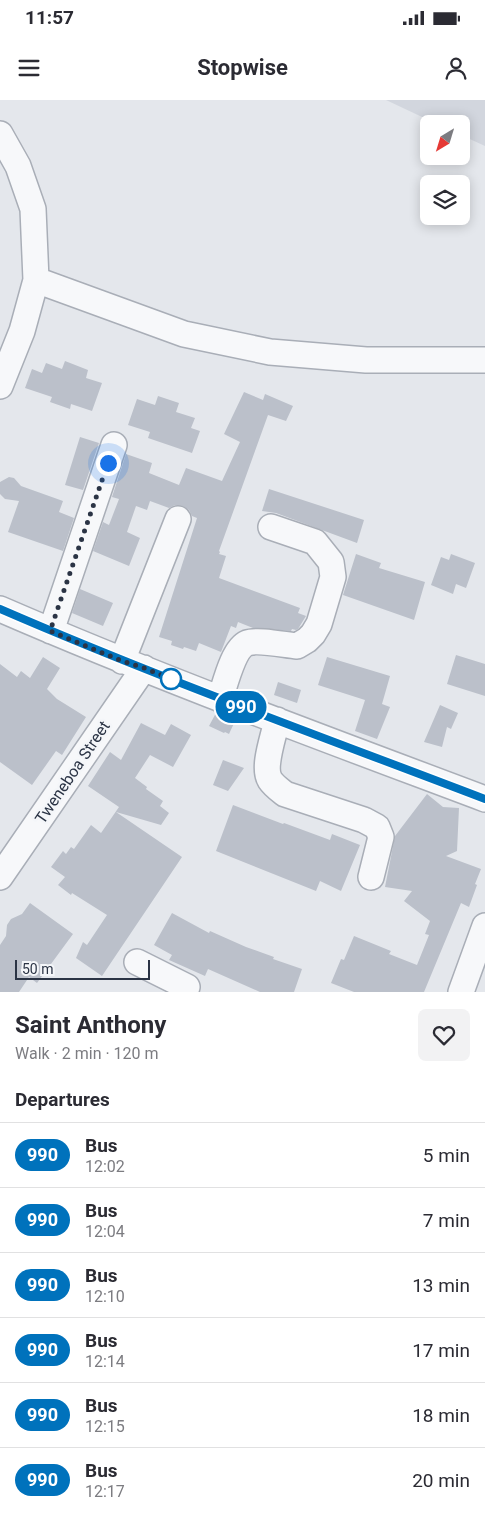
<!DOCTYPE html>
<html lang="en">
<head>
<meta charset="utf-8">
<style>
	:root { --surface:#fff; --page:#f2f2f3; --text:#2b2b33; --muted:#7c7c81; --line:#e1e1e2 }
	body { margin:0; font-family:Roboto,sans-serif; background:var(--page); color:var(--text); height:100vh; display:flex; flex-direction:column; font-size:19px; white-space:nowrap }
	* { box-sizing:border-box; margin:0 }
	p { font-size:16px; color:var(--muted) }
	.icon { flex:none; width:28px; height:28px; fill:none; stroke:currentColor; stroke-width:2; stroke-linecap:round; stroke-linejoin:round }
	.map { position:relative; height:892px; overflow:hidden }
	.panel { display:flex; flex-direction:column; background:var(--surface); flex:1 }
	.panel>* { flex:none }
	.badge { padding:0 10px; border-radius:16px; font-size:18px; line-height:32px }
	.needle { width:32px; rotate:218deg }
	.fabs { position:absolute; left:420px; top:15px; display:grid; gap:10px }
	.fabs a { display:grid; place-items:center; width:50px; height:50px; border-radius:8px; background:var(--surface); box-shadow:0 2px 12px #0003; font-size:25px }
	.scale { position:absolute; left:15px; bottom:12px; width:135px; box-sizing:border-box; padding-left:5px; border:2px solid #2b3445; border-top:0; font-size:14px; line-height:18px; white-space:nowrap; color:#2b3445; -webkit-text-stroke:4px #f4f6f9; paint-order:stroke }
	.you { position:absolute; width:25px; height:25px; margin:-12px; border:4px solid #fff; border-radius:50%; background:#1a73e8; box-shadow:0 0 0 8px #1a73e833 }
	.map>.badge { position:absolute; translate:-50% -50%; box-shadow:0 0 0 2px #fff }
	h2 { padding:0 15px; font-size:19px; line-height:45px }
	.round { display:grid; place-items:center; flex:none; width:52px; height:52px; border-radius:8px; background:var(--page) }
	.summary { display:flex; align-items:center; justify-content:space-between; height:85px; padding:0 15px }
	h1 { font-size:24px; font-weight:700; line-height:38px }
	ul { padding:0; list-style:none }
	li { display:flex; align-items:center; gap:15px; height:65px; padding:0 15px; border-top:1px solid var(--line) }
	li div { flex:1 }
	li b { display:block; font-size:19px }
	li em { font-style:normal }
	li .badge { min-width:55px; font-weight:700; text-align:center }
	.status { display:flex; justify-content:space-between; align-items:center; height:35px; padding:0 25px; background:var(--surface); direction:ltr }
	.status svg { height:14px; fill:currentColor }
	header { display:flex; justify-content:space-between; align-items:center; height:65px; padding:0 15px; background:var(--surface); font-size:22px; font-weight:700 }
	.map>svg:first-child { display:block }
	.built { fill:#d2d6de }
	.building { fill:#bbc0ca }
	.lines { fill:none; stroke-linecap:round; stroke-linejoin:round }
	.minor-casing { stroke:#a9aeb7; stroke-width:28 }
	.minor { stroke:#f7f8fa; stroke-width:25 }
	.line-casing { stroke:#fff; stroke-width:11 }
	.line { stroke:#0072bc; stroke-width:8 }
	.walk { stroke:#2b3445; stroke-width:5; stroke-dasharray:0 9 }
	.stop-dot { fill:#fff; stroke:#0072bc; stroke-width:2.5 }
	.labels { text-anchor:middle; stroke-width:5; stroke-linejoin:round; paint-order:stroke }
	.street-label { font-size:16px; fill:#2b3445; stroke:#f4f6f9 }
</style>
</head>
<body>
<div class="status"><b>11:57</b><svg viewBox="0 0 49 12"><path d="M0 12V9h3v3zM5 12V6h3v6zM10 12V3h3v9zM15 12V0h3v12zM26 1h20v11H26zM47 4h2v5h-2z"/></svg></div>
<header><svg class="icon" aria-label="menu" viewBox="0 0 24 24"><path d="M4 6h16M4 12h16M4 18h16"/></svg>Stopwise<svg class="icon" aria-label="person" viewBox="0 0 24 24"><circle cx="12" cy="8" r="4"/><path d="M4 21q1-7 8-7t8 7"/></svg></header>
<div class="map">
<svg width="485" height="892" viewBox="0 0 485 892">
	<rect width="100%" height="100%" fill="#e4e7ec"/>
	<!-- built -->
	<path class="built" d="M386,0H485V46L461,35V24H437Z"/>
	<!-- building -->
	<path class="building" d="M65,261L88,270L86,278L102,283L92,311L71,304L70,309L50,302L52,297L25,288L32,269L42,273L46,263L62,269Z
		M244,292L263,300L265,294L293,306L286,321L268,315L219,451L220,452L219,454L226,456L219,478L300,508L298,513L306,516L298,529L296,530L292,529L291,531L253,528L238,522L236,528L231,526L221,552L199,543L196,551L184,547L183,549L171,545L172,541L159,537L197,418L192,416L189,410L183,406L175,405L169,408L150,401L147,410L136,406L127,432L140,438L129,466L93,451L103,422L109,425L119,399L112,397L126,354L152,363L149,373L179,385L186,368L222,381L240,342L224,334Z
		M158,296L179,303L176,312L195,318L191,328L200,331L192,353L148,338L150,332L128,325L137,299L155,305Z
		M80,337L99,343L83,390L65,385Z
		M9,377L14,378L21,386L63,401L59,412L74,418L63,451L8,432L19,401L5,399L0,394V382Z
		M269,389L364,420L357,443L276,413L262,411Z
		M356,454L381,463L379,468L425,482L414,520L343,495Z
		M451,454L475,463L466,488L456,484L453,494L431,485L441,457L449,460Z
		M80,489L113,503L103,526L72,513Z
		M456,555L485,564V596L447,584Z
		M43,557L60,568L47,589L57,599L86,617L62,655L56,651L32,685L0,662V564L17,577L21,571L30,578Z
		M327,557L390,576L382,604L390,607L377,639L355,631L365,600L318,585Z
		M278,582L301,590L297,603L274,595Z
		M440,605L458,613L451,629L447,627L442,647L424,642Z
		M216,613L235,621L229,634L225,632L224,633L209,626Z
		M141,623L165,635L171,624L191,635L173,667L150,655L135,678L147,687L146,689L163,701L160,706L169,713L161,725L116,712L182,757L102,876L76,858L83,842L87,845L107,815L72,793L71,795L58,785L65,777L51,767L63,751L66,754L71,747L74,749L91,725L101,733L119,707L88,686L110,652L121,660Z
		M223,660L244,668L228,691L213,685Z
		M427,694L443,707L459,708L457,751L446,756L481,769L475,784L477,785L469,807L461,803L424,892H354L331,883L341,859L344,860L354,836L391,851L389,854L417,865L429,835L425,834L430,821L404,801L412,791L385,787L395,736Z
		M233,705L283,724L284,723L330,740L332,734L360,745L341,791L320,781L316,791L216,751Z
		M30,803L73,834L37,883L29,877L19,892H0V845L6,836L7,825L11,819L22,814Z
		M172,813L209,833L210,831L246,847L274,857L273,859L302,869L294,892H260L208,869L205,876L169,860L172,855L154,845Z"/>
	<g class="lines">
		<defs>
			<path id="minor" d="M0,34L18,66L33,109L36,180L22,231L0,286
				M36,180L184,234L270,252L366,260H485
				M0,509C159,578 323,638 485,699
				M51,531L114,345
				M122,561L178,419
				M220,599C225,585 233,549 247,543C258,539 285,545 297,546L307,540L313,534L319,524L333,477L331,462L315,442L271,427
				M277,620C274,636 262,667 270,680C274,686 280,690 285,694L364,720L377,727L381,737L371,777
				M0,777L144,568
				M137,862L187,887
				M461,892L485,826"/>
		</defs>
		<!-- minor casing -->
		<use href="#minor" class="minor-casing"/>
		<!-- minor -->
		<use href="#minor" class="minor"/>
	</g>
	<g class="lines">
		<defs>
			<path id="line" d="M0,509C159,578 323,637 485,699"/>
		</defs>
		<!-- line casing -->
		<use href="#line" class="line-casing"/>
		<!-- line -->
		<use href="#line" class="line"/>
		<!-- walk -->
		<path class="walk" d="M108,363L50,531L122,561L144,568L174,580L171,579"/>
	</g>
	<!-- markers -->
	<circle class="stop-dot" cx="171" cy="579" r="10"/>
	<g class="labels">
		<!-- street labels -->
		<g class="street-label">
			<text transform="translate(72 672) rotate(-56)" y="6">Tweneboa Street</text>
		</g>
	</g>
</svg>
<div class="fabs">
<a><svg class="needle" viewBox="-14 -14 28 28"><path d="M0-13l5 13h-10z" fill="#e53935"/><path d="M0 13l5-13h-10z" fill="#7c7c81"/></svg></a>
<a><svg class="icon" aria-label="layers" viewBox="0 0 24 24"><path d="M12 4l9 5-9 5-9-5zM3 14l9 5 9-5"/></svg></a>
</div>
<div class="scale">50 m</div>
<div class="you" style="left:108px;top:363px"></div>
<b class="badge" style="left:241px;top:607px;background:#0072bc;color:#fff">990</b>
</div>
<section class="panel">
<div class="summary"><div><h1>Saint Anthony</h1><p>Walk · 2 min · 120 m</p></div><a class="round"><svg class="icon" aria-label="heart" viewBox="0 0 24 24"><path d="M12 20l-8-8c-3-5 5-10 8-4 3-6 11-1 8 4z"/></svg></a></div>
<h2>Departures</h2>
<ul>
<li><span class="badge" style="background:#0072bc;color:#fff">990</span><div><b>Bus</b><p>12:02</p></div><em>5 min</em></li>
<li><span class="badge" style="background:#0072bc;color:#fff">990</span><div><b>Bus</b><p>12:04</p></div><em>7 min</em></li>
<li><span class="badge" style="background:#0072bc;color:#fff">990</span><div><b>Bus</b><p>12:10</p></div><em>13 min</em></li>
<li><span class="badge" style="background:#0072bc;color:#fff">990</span><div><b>Bus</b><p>12:14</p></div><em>17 min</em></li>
<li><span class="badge" style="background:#0072bc;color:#fff">990</span><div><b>Bus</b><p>12:15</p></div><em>18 min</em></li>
<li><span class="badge" style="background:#0072bc;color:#fff">990</span><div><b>Bus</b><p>12:17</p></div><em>20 min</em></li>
</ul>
</section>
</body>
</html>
